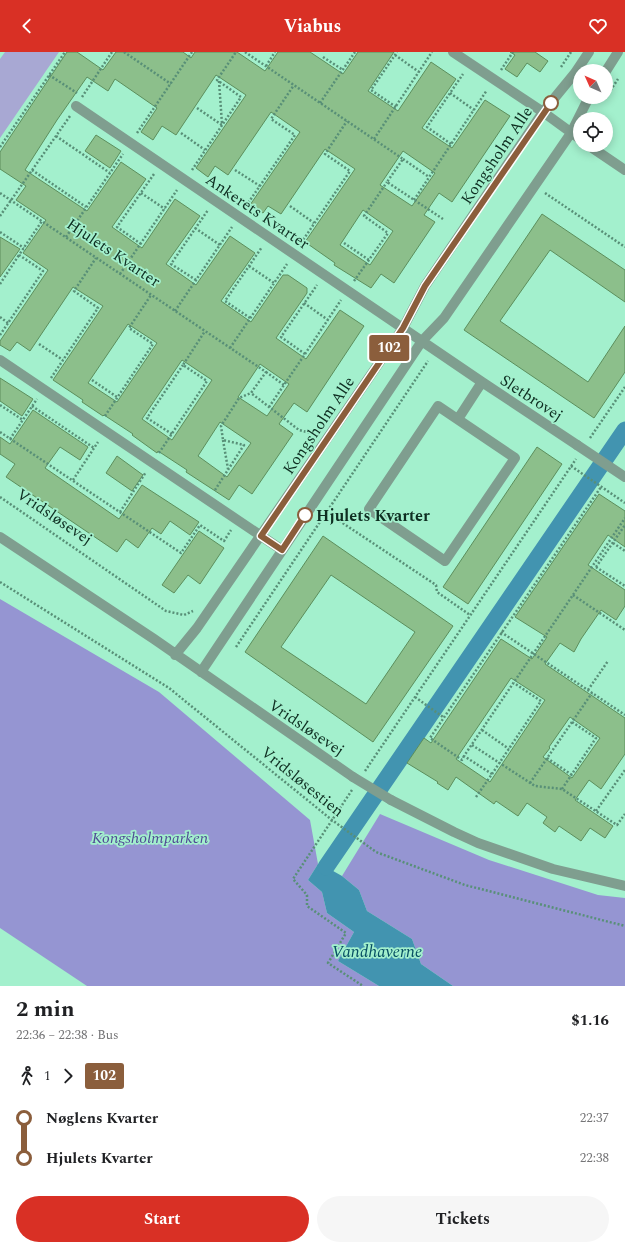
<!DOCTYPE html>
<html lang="en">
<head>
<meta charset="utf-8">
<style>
	:root { --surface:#fff; --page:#f6f6f6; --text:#202124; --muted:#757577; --accent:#d93025 }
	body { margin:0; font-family:Spectral,serif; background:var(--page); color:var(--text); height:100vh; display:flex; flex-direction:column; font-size:15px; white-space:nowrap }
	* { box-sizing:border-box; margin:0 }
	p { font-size:13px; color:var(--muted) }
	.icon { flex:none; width:22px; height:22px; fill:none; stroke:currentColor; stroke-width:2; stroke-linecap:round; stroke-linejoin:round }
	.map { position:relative; height:934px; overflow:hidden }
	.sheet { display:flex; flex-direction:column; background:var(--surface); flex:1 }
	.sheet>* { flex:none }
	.badge { padding:0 8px; border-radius:3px; font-size:14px; line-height:26px }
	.needle { width:26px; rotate:315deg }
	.tools { position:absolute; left:573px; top:12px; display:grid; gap:8px }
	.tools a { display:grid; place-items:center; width:40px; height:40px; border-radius:50%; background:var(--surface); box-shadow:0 2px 10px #0003; font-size:20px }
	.map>.badge { position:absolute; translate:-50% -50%; box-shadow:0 0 0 2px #fff }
	.legs { display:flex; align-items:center; gap:6px; height:44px; padding:0 16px; font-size:13px }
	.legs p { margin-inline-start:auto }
	.headline { display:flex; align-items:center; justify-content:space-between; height:68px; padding:0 16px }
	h1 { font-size:22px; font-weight:700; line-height:30px }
	.action { display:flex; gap:8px; margin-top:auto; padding:8px 16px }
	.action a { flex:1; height:46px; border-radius:24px; background:var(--accent); color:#fff; font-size:16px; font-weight:700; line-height:46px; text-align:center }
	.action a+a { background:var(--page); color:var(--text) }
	ul { padding:0 16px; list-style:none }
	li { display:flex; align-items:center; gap:14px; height:40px; font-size:15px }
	li i { display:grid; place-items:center; width:6px; height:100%; margin:0 5px; background:currentColor }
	li i::after { content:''; width:10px; height:10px; margin:-5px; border:3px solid; border-radius:50%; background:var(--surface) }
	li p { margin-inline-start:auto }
	li:first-child i { background:linear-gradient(#0000 50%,currentColor 0) }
	li:last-child i { background:linear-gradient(currentColor 50%,#0000 0) }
	header { display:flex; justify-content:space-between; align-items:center; height:52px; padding:0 16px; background:var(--accent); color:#fff; font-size:18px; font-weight:700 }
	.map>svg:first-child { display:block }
	.green { fill:#a8a8d3 }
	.forest { fill:#9595d2 }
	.water { fill:#4294b0 }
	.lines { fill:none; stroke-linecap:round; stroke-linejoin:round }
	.canal { stroke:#4294b0; stroke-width:17 }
	.building { fill:#8cbf8b; stroke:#5c8e5c; fill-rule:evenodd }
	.path { stroke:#588f77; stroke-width:2.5; stroke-dasharray:2 2; stroke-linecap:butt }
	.minor { stroke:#7f9e8f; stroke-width:10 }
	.minor-bridge { stroke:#7f9e8f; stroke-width:10 }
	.line-1-casing { stroke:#fff; stroke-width:9 }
	.line-1 { stroke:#8b5e3c; stroke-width:6 }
	.stop-1-dot { fill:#fff; stroke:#8b5e3c; stroke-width:2 }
	.labels { text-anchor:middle; stroke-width:3.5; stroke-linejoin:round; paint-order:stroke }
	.street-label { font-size:16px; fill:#0e2e21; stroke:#a3f0cd }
	.stop-label { font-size:16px; font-weight:bold; fill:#0e2e21; stroke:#a3f0cd; text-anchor:start }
	.park-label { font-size:16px; font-style:italic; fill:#504a95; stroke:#a3f0cd }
	.water-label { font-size:17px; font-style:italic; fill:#064e63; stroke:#a3f0cd }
</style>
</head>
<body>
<header><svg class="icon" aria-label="back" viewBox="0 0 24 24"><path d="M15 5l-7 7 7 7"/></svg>Viabus<svg class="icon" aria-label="heart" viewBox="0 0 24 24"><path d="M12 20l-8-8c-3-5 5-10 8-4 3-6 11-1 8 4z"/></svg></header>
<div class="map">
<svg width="625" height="934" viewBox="0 0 625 934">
	<rect width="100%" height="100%" fill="#a3f0cd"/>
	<!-- green -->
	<path class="green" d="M5,0H59L0,86V7Z"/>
	<!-- forest -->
	<path class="forest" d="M0,547L159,640L310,768L318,812L308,828L322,840L327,861L354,880L338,909L379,934H87L0,876Z
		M380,762L489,808L598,843L625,846V934H453L421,912L412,887L367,859L359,838L342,824Z"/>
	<!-- water -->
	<path class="water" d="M318,812L326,815L342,824L359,838L367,859L412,887L421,912L453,934H379L338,909L354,880L327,861L322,840L308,828Z"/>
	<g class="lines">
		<!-- canal -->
		<path class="canal" d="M326,815L625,378"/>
	</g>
	<!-- building -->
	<path class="building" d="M67,0H77L103,18L116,0H183L191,6L195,0H237L265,19L278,0H310L343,22L358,0H394L368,39L398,59L431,10L456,27L422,76L452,96L485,48L510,64L452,150L439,141L424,163L435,170L394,231L381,222L371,236L334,213L335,211L305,190L355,117L325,97L281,162L268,154L263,161L250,153L300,80L271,60L228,123L215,114L208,125L196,116L246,43L216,23L176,83L162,74L153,88L141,80L157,56L115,27L108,39L87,25L57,68L25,118L87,159L121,110L146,127L112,175L142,196L175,147L200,164L166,212L196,233L230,184L255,201L221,249L251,270L283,223H288L307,236V241L276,286L306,307L340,258L364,274L307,360L294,351L279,372L293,382L252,442L239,433L229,448L186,420L187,418L158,399L157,401L132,383L133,382L104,363L103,364L82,350L83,348L53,328L103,254L73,235L30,299L17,290L10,299L0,293V289L48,218L23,201L46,168L16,148L26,134L0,117V100ZM403,99L435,121L412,154L380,133ZM363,158L393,179L370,213L340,193ZM128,272L157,291L117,350L88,331ZM182,308L212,328L172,388L142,367ZM260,312L289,332L267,364L238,345ZM220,370L251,391L227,425L198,404Z
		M510,0H535L548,9L540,20L527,11L517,25L505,17L515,3Z
		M96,83L121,99L110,116L85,99Z
		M542,162L625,218V250L550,198L500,269L588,330L625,274V320L594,366L464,278Z
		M0,185L20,197L0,225Z
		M0,326L33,347L22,364L0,349Z
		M33,358L88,395L80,408L60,395L45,416L119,467L142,433L199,470L190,483L170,469L161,482L152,476L138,496L126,487L117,500L6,425L15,412L0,402V385L10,392Z
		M537,395L562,412L468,552L443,535Z
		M117,404L143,423L132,439L106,421Z
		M599,442L625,459V495L608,483L588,513L625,538V554L616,568L601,558L581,587L574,600L560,591L545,612L625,666V702L601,737L589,728L575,748L613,774L605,786L590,776L581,789L559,774L555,780L543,771L547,765L527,751L518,764L496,749L494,752L456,725L448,738L437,731L438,730L407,711L424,686L431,691L501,587L532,607L547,585L515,565ZM511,626L545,648L490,730L456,707ZM570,665L600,686L572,726L543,705L550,696L549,695Z
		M199,479L224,496L200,532L188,523L174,541L162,533Z
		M323,484L453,574L373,690L245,600ZM331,523L415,580L366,652L281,595Z"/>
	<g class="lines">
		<!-- path -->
		<path class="path" d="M124,0L171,32
			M245,0L403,107L387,130L443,167
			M395,3L419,20
			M323,5L343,18
			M266,14L275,0
			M561,15L571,0
			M501,18L513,0
			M49,23L77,41
			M219,29L222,72
			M450,41L474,58
			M82,45L112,0
			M606,45L618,27
			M320,51L355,0
			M396,55L371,38L397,0
			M197,56L222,73
			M137,81L192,0
			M181,81L205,98
			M56,84L110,121
			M374,87L432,0
			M451,92L427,75L463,22
			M0,95L65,0
			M403,107L429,125
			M32,118L86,155
			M192,118L241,45L217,28L236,0
			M235,118L260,134
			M0,141L266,320L251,341L299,378L314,382
			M141,141L165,157
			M545,141L625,195
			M414,148L487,38
			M246,154L295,83L271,67L294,33
			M290,154L314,171
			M0,164L70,64
			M195,176L220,193
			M0,180L24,196
			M66,185L123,102
			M301,191L350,119L325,102L347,69
			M344,191L369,208
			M141,192L117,175L154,122
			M249,214L274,231
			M120,222L177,138
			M196,228L171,212L208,158
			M354,229L388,181L364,164L387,130
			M0,232L19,203
			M304,251L328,268
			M175,259L232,175
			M0,265L8,271
			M250,266L225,249L262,195
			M0,283L43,219L19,203L42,169
			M39,292L63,308
			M230,296L287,212
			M305,302L341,248
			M266,320L284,333
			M51,326L98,256L74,239L96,206
			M92,328L117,345
			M0,353L23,368
			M32,354L94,396
			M269,355L305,302L281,285L317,233
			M105,364L153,292L129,276L151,243
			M0,380L181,501L200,473L224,489L231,478
			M172,382L147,366L183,313
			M590,386L625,335
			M10,387L37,347
			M223,388L228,417
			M159,401L207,329L183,313L205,279
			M571,414L625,451
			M73,428L98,390
			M215,438L244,393L223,388L221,374L239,346L251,341
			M0,445L166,559L184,563L193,559
			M120,460L146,420
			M326,460L436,533L437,540L470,563
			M613,491L625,499
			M596,515L625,473
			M596,515L625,534
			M0,530L169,636L332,768L376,800L465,833L625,874
			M573,543L625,578
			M501,580L625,663
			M236,595L428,309
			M588,638L608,609
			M415,645L443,665
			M482,678L509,697
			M472,693L535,734L562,737L617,773L625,762
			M464,704L462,708L430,686L601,435
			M547,706L572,723
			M365,719L576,407
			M492,722L541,649L514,631
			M530,731L592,641
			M562,737L596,686L572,670
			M352,738L293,827L307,843V854L346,881L328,911L363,934
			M476,745L492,722L464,704L625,466
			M596,759L625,718"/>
		<!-- minor -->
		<path class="minor" d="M453,0L543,60L580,87
			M606,19L618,0
			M76,54L482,330L577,393
			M588,93L625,118
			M0,308L282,498
			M438,354L515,406L445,509L369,457Z
			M458,367L482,330
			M0,485L154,587L353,725
			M175,603L197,576L403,276L425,234L543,60L575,21L589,0
			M201,620L422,289L444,266L571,81L589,45
			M391,748L454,780L478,791L553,817L625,834"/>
		<!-- minor-bridge -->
		<path class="minor-bridge" d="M577,393L625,425
			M353,725L391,748"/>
	</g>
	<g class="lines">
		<defs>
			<path id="line-1" d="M305,463L282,498L261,484L403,276L425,234L551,51"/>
		</defs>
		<!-- line-1 casing -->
		<use href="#line-1" class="line-1-casing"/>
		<!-- line-1 -->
		<use href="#line-1" class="line-1"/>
	</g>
	<!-- markers -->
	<g class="stop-1-dot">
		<circle cx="551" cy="51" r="7"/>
		<circle cx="305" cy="463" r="7"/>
	</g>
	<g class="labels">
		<!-- street labels -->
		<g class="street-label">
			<text transform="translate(496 103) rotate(-56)" y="6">Kongsholm Alle</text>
			<text transform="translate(258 159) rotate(34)" y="6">Ankerets Kvarter</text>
			<text transform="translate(114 200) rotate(34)" y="6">Hjulets Kvarter</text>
			<text transform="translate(532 345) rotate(33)" y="6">Sletbrovej</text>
			<text transform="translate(318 373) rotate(-56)" y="6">Kongsholm Alle</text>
			<text transform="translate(55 464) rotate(34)" y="6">Vridsløsevej</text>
			<text transform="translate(307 675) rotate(34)" y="6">Vridsløsevej</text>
			<text transform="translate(303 729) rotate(39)" y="6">Vridsløsestien</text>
		</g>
		<!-- stop labels -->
		<g class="stop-label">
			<text x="316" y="469">Hjulets Kvarter</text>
		</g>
		<!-- park labels -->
		<g class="park-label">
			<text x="150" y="791">Kongsholmparken</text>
		</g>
		<!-- water labels -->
		<g class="water-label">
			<text x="377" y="905">Vandhaverne</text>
		</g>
	</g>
</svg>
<div class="tools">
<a><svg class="needle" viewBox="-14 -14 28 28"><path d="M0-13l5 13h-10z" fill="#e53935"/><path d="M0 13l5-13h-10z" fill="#757577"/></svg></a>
<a><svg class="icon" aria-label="locate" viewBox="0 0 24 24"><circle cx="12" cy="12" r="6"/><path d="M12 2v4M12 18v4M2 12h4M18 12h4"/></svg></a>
</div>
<b class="badge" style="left:389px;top:296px;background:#8b5e3c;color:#fff">102</b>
</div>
<section class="sheet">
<div class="headline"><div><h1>2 min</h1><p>22:36 – 22:38 · Bus</p></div><b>$1.16</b></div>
<div class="legs"><svg class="icon" aria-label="walk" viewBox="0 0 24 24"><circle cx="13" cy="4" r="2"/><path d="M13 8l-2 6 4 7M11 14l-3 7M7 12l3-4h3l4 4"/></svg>1<svg class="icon" aria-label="forward" viewBox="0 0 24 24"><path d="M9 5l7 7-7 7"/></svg><b class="badge" style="background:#8b5e3c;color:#fff">102</b></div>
<ul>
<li><i style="color:#8b5e3c"></i><b>Nøglens Kvarter</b><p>22:37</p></li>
<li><i style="color:#8b5e3c"></i><b>Hjulets Kvarter</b><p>22:38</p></li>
</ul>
<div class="action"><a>Start</a><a>Tickets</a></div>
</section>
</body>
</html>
